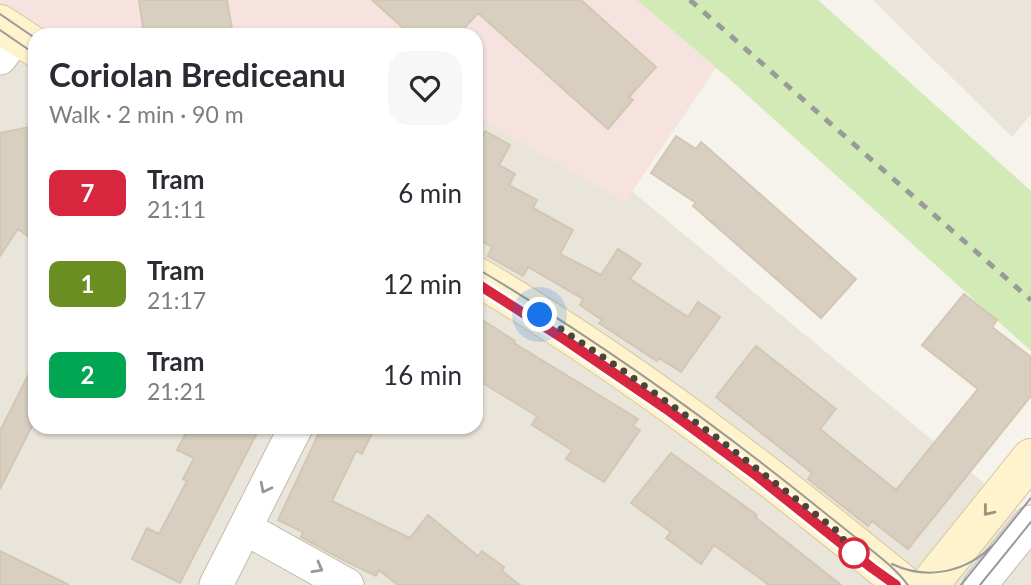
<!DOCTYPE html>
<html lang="en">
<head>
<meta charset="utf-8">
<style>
	:root { --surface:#fff; --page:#f7f7f7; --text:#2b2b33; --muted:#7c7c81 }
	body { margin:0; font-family:Lato,sans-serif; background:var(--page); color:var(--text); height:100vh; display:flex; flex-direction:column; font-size:26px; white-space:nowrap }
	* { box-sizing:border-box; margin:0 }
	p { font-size:23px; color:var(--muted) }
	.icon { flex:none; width:38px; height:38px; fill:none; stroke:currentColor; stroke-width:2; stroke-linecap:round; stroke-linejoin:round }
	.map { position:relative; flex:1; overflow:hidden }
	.drawer { position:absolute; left:28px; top:28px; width:455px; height:406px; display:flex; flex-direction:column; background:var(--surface); border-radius:21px; box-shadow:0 2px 5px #0004 }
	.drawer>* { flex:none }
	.badge { padding:0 14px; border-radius:10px; font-size:24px; line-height:46px }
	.you { position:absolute; width:35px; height:35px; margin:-18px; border:5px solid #fff; border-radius:50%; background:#1a73e8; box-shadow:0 0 0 10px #1a73e833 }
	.map>.badge { position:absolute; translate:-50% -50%; box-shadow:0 0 0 4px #fff }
	.round { display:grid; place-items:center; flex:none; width:74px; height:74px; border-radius:21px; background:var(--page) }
	.summary { display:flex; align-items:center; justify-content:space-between; height:119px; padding:0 21px }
	h1 { font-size:33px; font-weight:700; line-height:52px }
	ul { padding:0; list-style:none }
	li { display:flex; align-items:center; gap:21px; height:91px; padding:0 21px }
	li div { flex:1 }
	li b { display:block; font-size:26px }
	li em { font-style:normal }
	li .badge { min-width:77px; font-weight:700; text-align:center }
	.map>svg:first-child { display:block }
	.residential { fill:#eae5da }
	.medical { fill:#f6e3e0 }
	.green { fill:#d2eab5 }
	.building { fill:#d8cfc1; stroke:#d3c7b4; stroke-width:2 }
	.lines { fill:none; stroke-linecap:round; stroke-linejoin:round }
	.street-casing { stroke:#c2bbae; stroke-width:35 }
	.secondary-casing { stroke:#d6c79b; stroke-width:40 }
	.street { stroke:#fff; stroke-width:33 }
	.secondary { stroke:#fff3cd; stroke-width:38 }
	.tram { stroke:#9a9a9a; stroke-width:2 }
	.rail { stroke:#9a9a9a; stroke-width:5; stroke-dasharray:9 9; stroke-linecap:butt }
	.oneway { stroke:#9c9892 }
	.oneway2 { stroke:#9c937c }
	.line-casing { stroke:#fff; stroke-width:16 }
	.line { stroke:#d7263d; stroke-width:10 }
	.walk { stroke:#4b4439; stroke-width:7; stroke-dasharray:0 12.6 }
	.stop-dot { fill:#fff; stroke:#d7263d; stroke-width:3.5 }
</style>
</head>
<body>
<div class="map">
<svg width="1031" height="585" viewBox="0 0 1031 585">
	<rect width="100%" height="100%" fill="#f6f3ec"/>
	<!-- residential -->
	<path class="residential" d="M0,0L443,35H35V427H476V62L1031,522V585H0Z
		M873,0H1031V114L1012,137Z"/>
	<!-- medical -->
	<path class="medical" d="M0,0H637L716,68L625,202L476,117V35H331L326,32L324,35H38L0,12Z"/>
	<!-- green -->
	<path class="green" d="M637,0H818L1031,191V351L727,77Z"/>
	<!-- building -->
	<path class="building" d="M139,0H227L233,35H144Z
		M372,0H581L656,67L629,97L633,100L608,129L478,13L458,35H411Z
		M35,126V241L18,229L0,256V133Z
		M485,131L510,145L499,165L515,174L509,185L537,200L533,208L573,230L560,254L601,275L618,249L641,264L630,279L688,317L698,302L720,317L681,372L659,358L657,361L599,323L602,320L580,305L583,299L528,267L523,276L488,256L492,247L476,238V148Z
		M676,136L696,149L701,142L856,279L821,318L693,206L696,203L651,173Z
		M964,294L997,320L992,327L1031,357V396L908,549L872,521L868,526L808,479L812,473L716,397L756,346L836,409L820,429L896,490L978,389L922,345Z
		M476,316L515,341L514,343L638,419L633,426L640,430L604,482L566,459L572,450L532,425L537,416L476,379Z
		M35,362V420L0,489V431Z
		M189,427H260L180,583L132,559L147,528L159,534L187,481L183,479L194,458L177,450Z
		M315,427H375L362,454L356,451L332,501L410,538L428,515L478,556L482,551L504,567L502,571L520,585H398L379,570L376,576L343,560L301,537L303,532L278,520L319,433L314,431Z
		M671,453L757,515L755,517L841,585H769L714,545L701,564L666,538L671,532L631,503Z
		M0,551L69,585H0Z"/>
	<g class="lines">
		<defs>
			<path id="street" d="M0,58L17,35
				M245,528L347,585
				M216,585L296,427
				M980,585L1031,522"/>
			<path id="secondary" d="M0,24L35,47
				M476,276C628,365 768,474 904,585
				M929,585L1031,458"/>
		</defs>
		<!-- street casing -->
		<use href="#street" class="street-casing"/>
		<!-- secondary casing -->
		<use href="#secondary" class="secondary-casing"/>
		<!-- street -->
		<use href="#street" class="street"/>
		<!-- secondary -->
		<use href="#secondary" class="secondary"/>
		<!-- tram -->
		<path class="tram" d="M0,14L35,38
			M0,30L35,54
			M476,268C596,339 711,421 820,509C835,521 850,533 865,545C881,558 896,569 908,585
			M476,283L564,339L665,409L757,476L872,568L896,585
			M892,564C928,581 967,572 994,544
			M961,585L1031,498
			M980,585L1031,522"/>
		<!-- rail -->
		<path class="rail" d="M690,0L1031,300"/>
	</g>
	<!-- one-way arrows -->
	<defs><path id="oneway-chevron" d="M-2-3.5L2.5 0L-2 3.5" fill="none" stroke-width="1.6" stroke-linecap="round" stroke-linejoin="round" transform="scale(1.75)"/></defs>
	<g class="oneway">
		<use href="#oneway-chevron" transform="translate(265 488) rotate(117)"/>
		<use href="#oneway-chevron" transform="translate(318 568) rotate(29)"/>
	</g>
	<use class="oneway2" href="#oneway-chevron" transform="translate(988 511) rotate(129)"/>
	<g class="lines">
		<defs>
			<path id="line" d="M476,283L564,339L665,408L757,476L872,568L896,585"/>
		</defs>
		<!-- line casing -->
		<use href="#line" class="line-casing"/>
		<!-- line -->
		<use href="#line" class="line"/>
		<!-- walk -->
		<path class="walk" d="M540,315L618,367L716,437L837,531L854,553"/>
	</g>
	<!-- markers -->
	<circle class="stop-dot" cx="854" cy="553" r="14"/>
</svg>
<div class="you" style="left:540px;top:315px"></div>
<section class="drawer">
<div class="summary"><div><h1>Coriolan Brediceanu</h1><p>Walk · 2 min · 90 m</p></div><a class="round"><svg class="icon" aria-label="heart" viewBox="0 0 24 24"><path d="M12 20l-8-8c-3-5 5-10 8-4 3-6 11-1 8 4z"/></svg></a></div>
<ul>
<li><span class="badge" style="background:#d7263d;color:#fff">7</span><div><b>Tram</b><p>21:11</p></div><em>6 min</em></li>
<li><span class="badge" style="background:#6b8e23;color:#fff">1</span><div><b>Tram</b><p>21:17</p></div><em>12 min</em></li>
<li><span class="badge" style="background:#00a651;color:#fff">2</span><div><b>Tram</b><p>21:21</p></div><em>16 min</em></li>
</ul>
</section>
</div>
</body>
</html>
